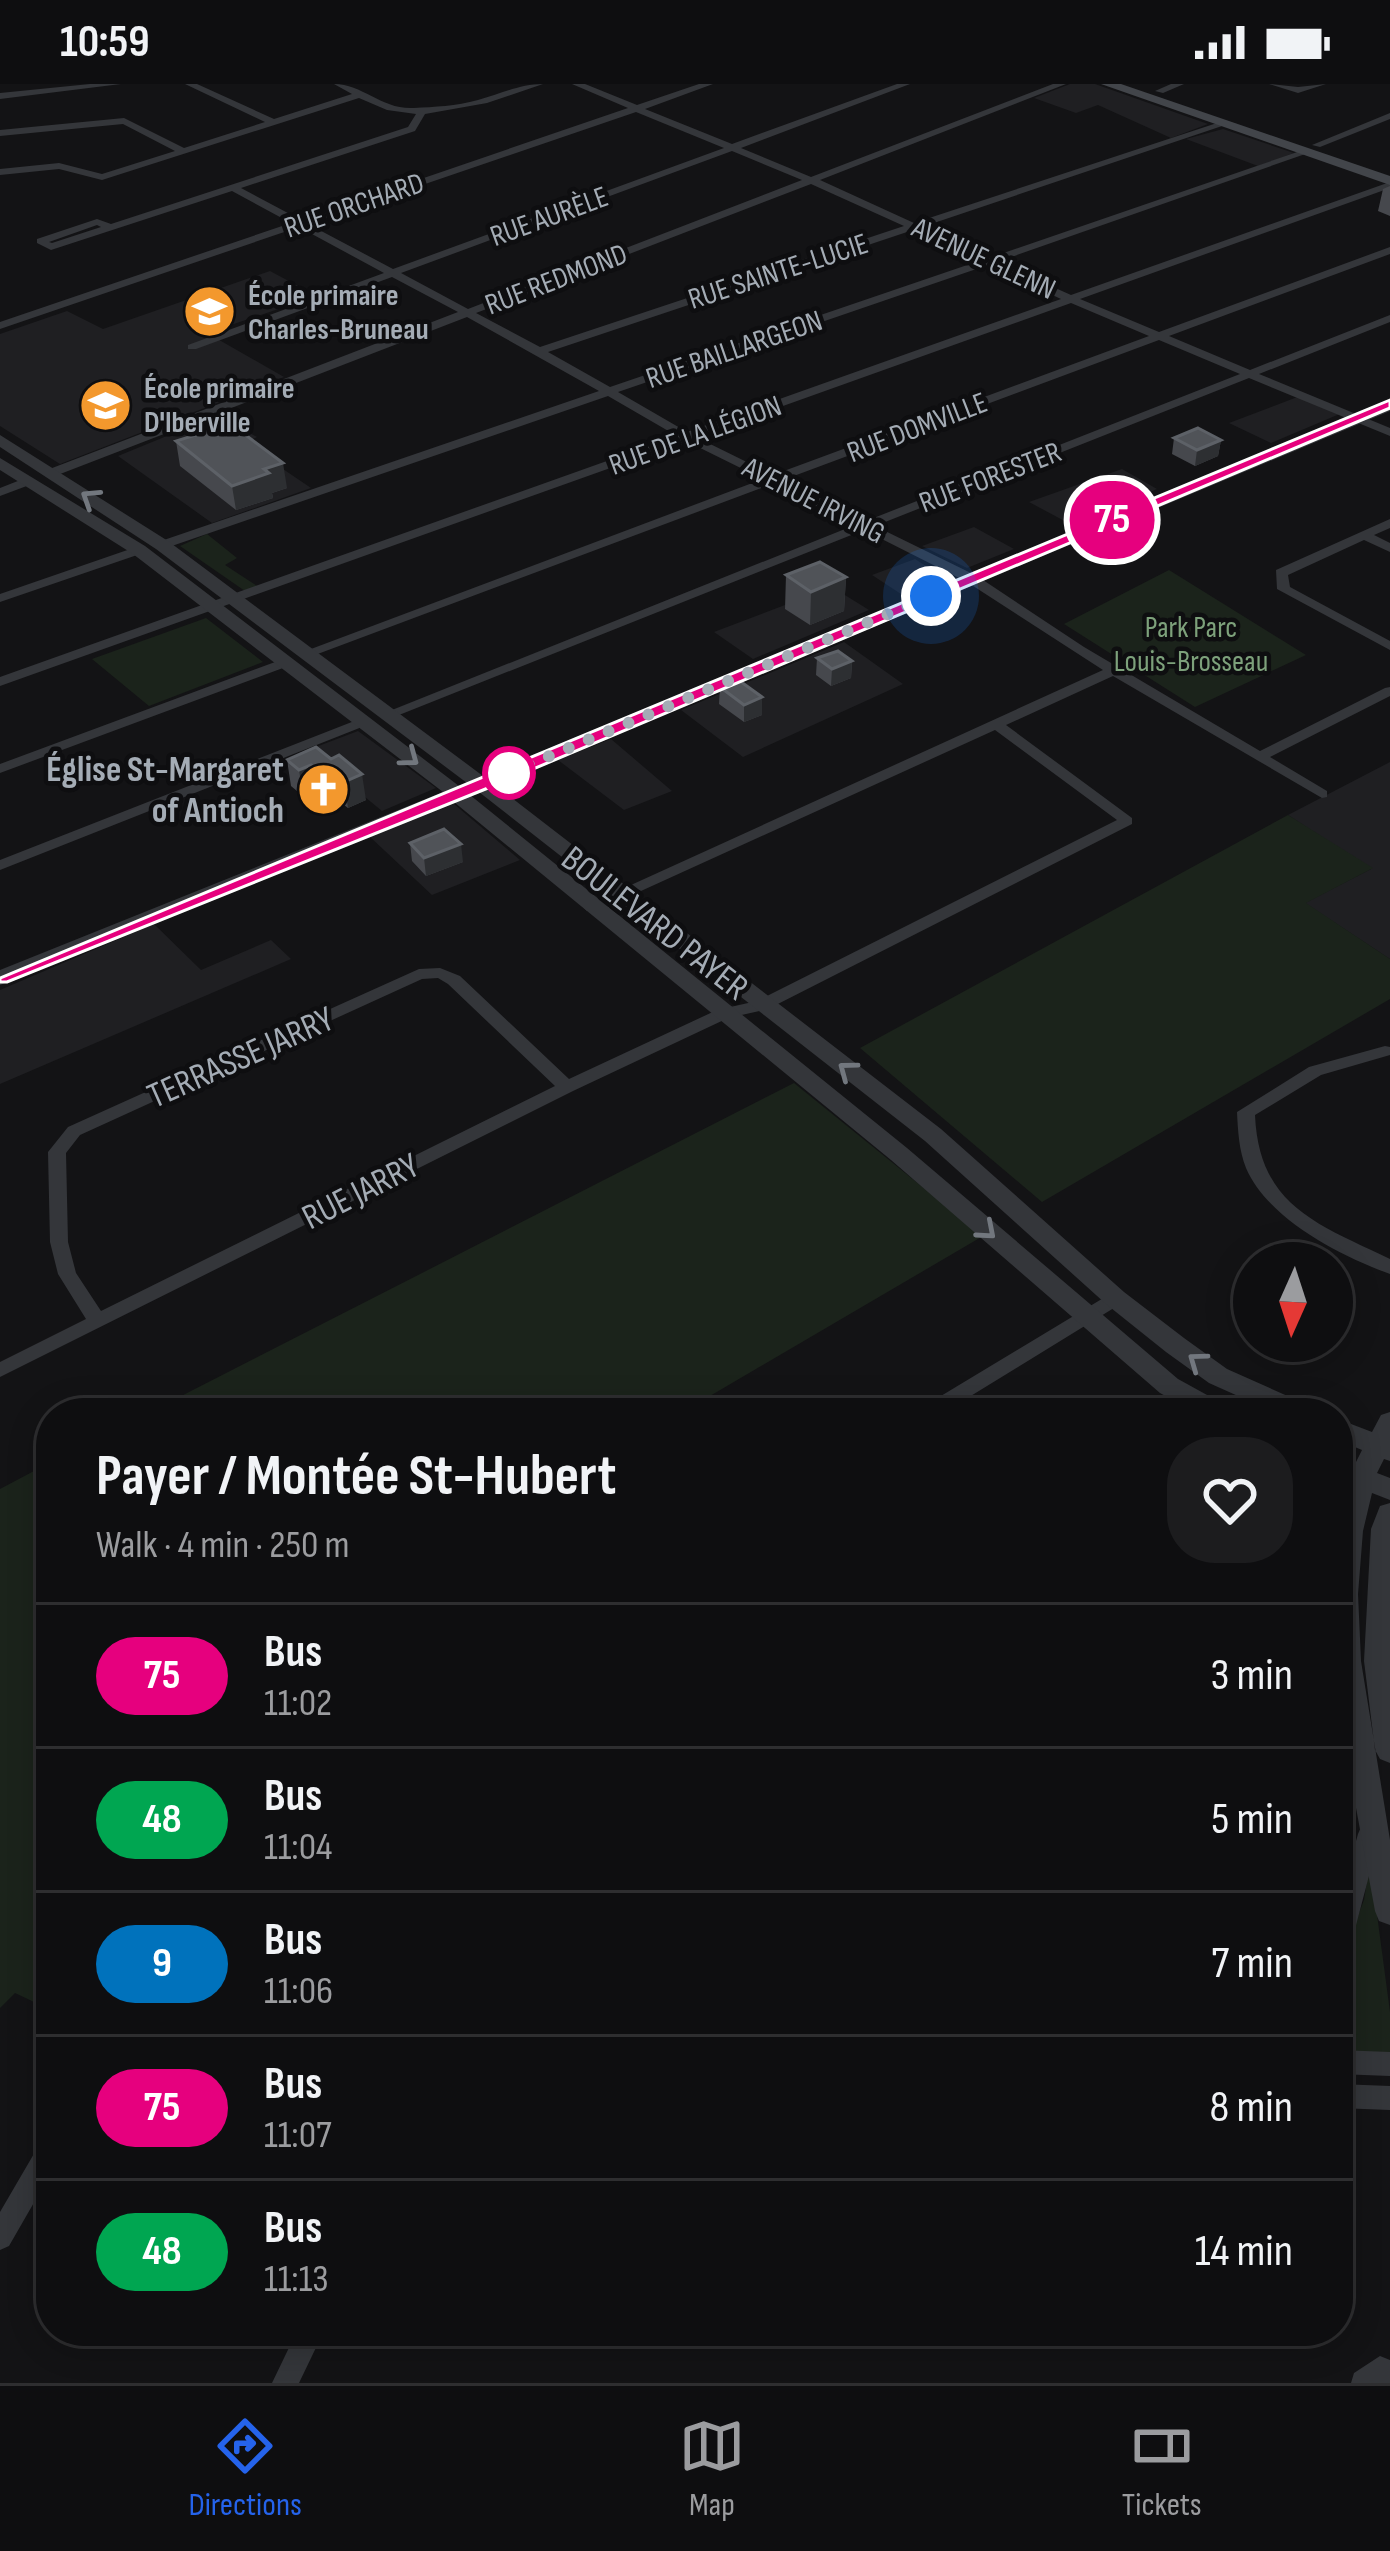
<!DOCTYPE html>
<html lang="en">
<head>
<meta charset="utf-8">
<style>
	:root { --surface:#0e0e10; --page:#1c1c1e; --text:#f1f3f6; --muted:#9b9c9f; --line:#2e2e30; --accent:#2563eb }
	body { margin:0; font-family:"Sofia Sans Condensed",sans-serif; background:var(--page); color:var(--text); height:100vh; display:flex; flex-direction:column; font-size:45px; white-space:nowrap }
	* { box-sizing:border-box; margin:0 }
	p { font-size:39px; color:var(--muted) }
	.icon { flex:none; width:66px; height:66px; fill:none; stroke:currentColor; stroke-width:2; stroke-linecap:round; stroke-linejoin:round }
	.map { position:relative; flex:1; overflow:hidden }
	.panel { position:absolute; left:36px; top:1314px; width:1317px; height:948px; display:flex; flex-direction:column; background:var(--surface); border-radius:48px; box-shadow:0 6px 30px #0003,0 0 0 3px var(--line) }
	.panel>* { flex:none }
	.badge { padding:0 24px; border-radius:39px; font-size:42px; line-height:78px }
	.needle { width:78px; rotate:183deg }
	.fabs { position:absolute; left:1233px; top:1158px; display:grid; gap:24px }
	.fabs a { display:grid; place-items:center; width:120px; height:120px; border-radius:50%; background:var(--surface); box-shadow:0 6px 30px #0003,0 0 0 3px var(--line); font-size:60px }
	.you { position:absolute; width:60px; height:60px; margin:-30px; border:9px solid #fff; border-radius:50%; background:#1a73e8; box-shadow:0 0 0 18px #1a73e833 }
	.map>.badge { position:absolute; translate:-50% -50%; box-shadow:0 0 0 6px #fff }
	.round { display:grid; place-items:center; flex:none; width:126px; height:126px; border-radius:48px; background:var(--page) }
	.summary { display:flex; align-items:center; justify-content:space-between; height:204px; padding:0 60px }
	h1 { font-size:57px; font-weight:700; line-height:90px }
	ul { padding:0; list-style:none }
	li { display:flex; align-items:center; gap:36px; height:144px; padding:0 60px; border-top:3px solid var(--line) }
	li div { flex:1 }
	li b { display:block; font-size:45px }
	li em { font-style:normal }
	li .badge { min-width:132px; font-weight:700; text-align:center }
	.status { display:flex; justify-content:space-between; align-items:center; height:84px; padding:0 60px; background:var(--surface); direction:ltr }
	.status svg { height:33px; fill:currentColor }
	.menu { display:flex; justify-content:space-around; align-items:center; height:168px; border-top:3px solid var(--line); background:var(--surface); font-size:33px; color:var(--muted) }
	.menu a { display:grid; justify-items:center; gap:6px }
	.menu .on { color:var(--accent) }
	.map>svg:first-child { display:block }
	.built { fill:#1f1f22 }
	.green { fill:#1b231b }
	.lines { fill:none; stroke-linecap:round; stroke-linejoin:round }
	.minor { fill:#34363a; fill-rule:evenodd }
	.tertiary { fill:#34363a; fill-rule:evenodd }
	.secondary { fill:#42454a; fill-rule:evenodd }
	.wall { fill:#46484d }
	.shaded-wall { fill:#2d2f32 }
	.building { fill:#505358; stroke:#5d6167; stroke-width:3 }
	.oneway { stroke:#72777e }
	.line { fill:#e6007e; stroke:#fff; stroke-width:3 }
	.walk { stroke:#a4acb5; stroke-width:12; stroke-dasharray:0 21.6 }
	.stop-dot { fill:#fff; stroke:#e6007e; stroke-width:6 }
	.labels { text-anchor:middle; stroke-width:9; stroke-linejoin:round; paint-order:stroke }
	.far-street-label { font-size:30px; fill:#a4acb5; stroke:#0e0e10 }
	.far-poi-label { font-size:30px; font-weight:bold; fill:#a4acb5; stroke:#0e0e10; text-anchor:start }
	.far-park-label { font-size:30px; fill:#7da17b; stroke:#0e0e10 }
	.poi-label { font-size:36px; font-weight:bold; fill:#a4acb5; stroke:#0e0e10; text-anchor:end }
	.street-label { font-size:36px; fill:#a4acb5; stroke:#0e0e10 }
</style>
</head>
<body>
<div class="status"><b>10:59</b><svg viewBox="0 0 49 12"><path d="M0 12V9h3v3zM5 12V6h3v6zM10 12V3h3v9zM15 12V0h3v12zM26 1h20v11H26zM47 4h2v5h-2z"/></svg></div>
<div class="map">
<svg width="1390" height="2299" viewBox="0 0 1390 2299">
	<rect width="100%" height="100%" fill="#131315"/>
	<!-- built -->
	<path class="built" d="M1070,0H1095L1208,40L1171,54L1098,21L1076,29L1034,14Z
		M1223,45L1294,69L1258,82L1186,55Z
		M270,187L317,212L207,249L284,293L60,380L0,342V250L67,227L103,245Z
		M1300,312L1342,329L1271,359L1229,339Z
		M218,331L257,353L245,359L311,404L212,439L118,372Z
		M1122,385L1157,405L1072,441L1029,418Z
		M974,443L1014,465L967,484L922,462Z
		M915,475L946,495L904,512L872,491Z
		M832,503L869,526L753,575L714,548Z
		M844,558L903,600L743,673L681,626Z
		M358,647L436,704L382,727L308,666Z
		M611,655L672,707L624,726L558,676Z
		M1390,678V875L1305,819L1371,785L1288,731Z
		M454,720L520,776L432,811L369,752Z
		M154,840L201,886L271,856L291,875L0,1000V906Z"/>
	<!-- green -->
	<path class="green" d="M207,450L237,474L225,481L257,502L245,507L180,462Z
		M1169,486L1306,571L1195,623L1064,540Z
		M206,534L263,578L149,622L92,575Z
		M1288,731L1373,784L1306,819L1390,875V915L1042,1118L860,964Z
		M794,999L983,1152L681,1329H148Z
		M51,1378V1926L15,1909L0,1924V1405Z
		M1370,1778L1390,1928V1971L1338,1969V1884L1364,1816Z"/>
	<g class="lines">
		<!-- minor -->
		<path class="minor" d="M90,0H121L0,15V9Z
			M185,0H197L274,35L352,10L334,0C363,0 382,26 414,24C434,23 456,22 478,16C500,10 520,0 543,0L487,19L425,30L415,47L241,104L301,136L628,24L572,0H585L637,21L699,0H713L645,25L732,60L897,0H910L741,64L811,93L1053,0H1066L820,96L914,139L1220,38L1228,40L922,143L989,174L1303,66L1311,68L997,178L1071,211L1390,98V104L1080,215L1159,248L1390,163V170L1169,252L1250,286L1390,231V238L1259,290L1390,344V352L1249,294L875,442L977,492L1084,563L1260,667L1385,604L1390,603V612L1270,673L1327,707V713L1322,714L1113,592L1006,641L1132,734V740L768,925L728,934L573,1007L0,1293V1278L86,1235L58,1190L50,1158L48,1068L68,1043L419,885L440,884L460,892L569,995L717,926L757,917L1117,736L995,646L597,827H587L584,824L587,821L1103,586L967,498L864,446L394,633H384L382,630L855,441L772,400L315,571H305L303,568L763,395L686,357L0,602V593L677,352L608,312L166,464H158V458L599,307L467,233L55,392H47V386L458,228L392,193L196,265H188V261L384,189L299,143L0,245V238L291,139L232,107L51,166L37,159V155L97,135L111,140L408,43L416,30L387,26L359,14L102,96L59,85L0,91V85L59,79L102,90L175,67L123,40L0,52V46L124,34L184,64L265,38ZM636,28L724,64L393,185L308,140ZM732,67L802,96L468,225L401,189ZM811,100L904,142L540,263L476,229ZM97,141L101,143L52,159L49,158ZM913,146L979,177L610,303L548,268ZM988,181L1061,215L687,348L618,308ZM1071,219L1149,252L773,391L696,353ZM1159,256L1240,290L866,437L783,396ZM438,894L448,900L555,1002L101,1227L76,1189L68,1158L66,1069L80,1051L422,895Z
			M1171,0H1184L1163,9L1155,7Z
			M1269,0L1298,3L1326,0L1298,9Z
			M1390,29V35L1320,63L1312,61Z
			M28,393L32,394V400L0,412V404Z
			M1390,435V444L1374,451L1390,459V468L1364,456L1288,491L1290,503L1390,557V566L1277,505L1276,486Z
			M139,462L145,466L143,469L0,518V510Z
			M286,574L293,578L291,581L0,689V680Z
			M362,634L369,638L367,641L0,786V776Z
			M1385,962L1390,963V971L1321,991L1255,1031C1259,1122 1317,1140 1390,1175V1190C1340,1172 1268,1135 1246,1084C1239,1066 1238,1048 1237,1028L1309,983Z
			M1115,1207L1122,1209L1124,1214L1122,1219L943,1329H918L921,1324Z
			M1369,1740L1377,1743L1380,1750L1350,1864L1346,1872L1338,1875V1821L1358,1750L1361,1743Z
			M1338,1966L1390,1968V1992L1338,1990Z
			M1338,2000L1390,2002V2026L1338,2024Z
			M51,2052V2089L9,2162L0,2166V2128L42,2056Z
			M297,2247H324L299,2299H272Z
			M1380,2272L1390,2276V2299H1351L1354,2289Z"/>
		<!-- tertiary -->
		<path class="tertiary" d="M1390,316V327L495,701L941,1045L1124,1208L1184,1254L1227,1285L1310,1322L1314,1329H1276L1209,1299L1166,1268L1106,1220L925,1057L479,708L470,711L907,1064L1178,1295L1227,1322L1231,1329H1196L1160,1309L891,1076L454,718L0,901V886L443,708L133,470L0,386V374L145,462L459,702L467,699L156,465L0,363V351L168,457L483,692Z
			M1390,1328V1377L1384,1375L1377,1389L1390,1394V1416L1372,1409L1363,1447L1358,1510L1361,1577L1390,1756V1841L1379,1837L1375,1827L1338,1626V1439L1348,1399L1338,1395V1374L1355,1380L1362,1366L1338,1356V1335L1372,1348L1381,1331Z
			M1390,1419V1679L1380,1675L1375,1666L1364,1577L1371,1445L1380,1422Z"/>
		<!-- secondary -->
		<path class="secondary" d="M1101,0H1121L1390,92V101Z"/>
	</g>
	<!-- wall -->
	<path class="wall" d="M1390,102V132L1378,127L1383,105Z
		M1174,354L1221,356L1218,372L1195,382L1172,370Z
		M176,357L287,404L272,409L273,414L236,426L180,382Z
		M786,491L846,493L844,527L810,541L785,525Z
		M817,574L852,577L851,594L831,602L816,591Z
		M720,603L762,613V631L744,638L719,620Z
		M316,663L366,716L348,724L339,717L333,720L315,707L303,712L291,702L287,676Z
		M410,759L463,778L426,792L412,777Z"/>
	<!-- shaded-wall -->
	<path class="shaded-wall" d="M1221,356L1218,372L1195,382L1197,366Z
		M283,379L287,404L272,409L273,414L236,426L232,402L264,385Z
		M846,493L844,527L810,541L811,508Z
		M852,577L851,594L831,602L832,585Z
		M762,613V631L744,638V621Z
		M311,681L315,707L303,712L299,686Z
		M362,690L366,716L348,724L344,698Z
		M336,691L339,717L333,720L329,694Z
		M461,760L463,778L426,792L424,774Z"/>
	<!-- building -->
	<path class="building" d="M231,340L283,379L264,385L269,389L232,402L176,357Z
		M1198,344L1221,356L1197,366L1174,354Z
		M820,478L846,493L811,508L786,491Z
		M838,567L852,577L832,585L817,574Z
		M737,595L762,613L744,621L720,603Z
		M316,663L331,675L339,671L362,690L344,698L336,691L329,694L311,681L299,686L287,676Z
		M444,745L461,760L424,774L410,759Z"/>
	<!-- one-way arrows -->
	<defs><path id="oneway-chevron" d="M-2-3.5L2.5 0L-2 3.5" fill="none" stroke-width="1.6" stroke-linecap="round" stroke-linejoin="round" transform="scale(3)"/></defs>
	<g class="oneway">
		<use href="#oneway-chevron" transform="translate(90 414) rotate(-147)"/>
		<use href="#oneway-chevron" transform="translate(410 674) rotate(37)"/>
		<use href="#oneway-chevron" transform="translate(847 986) rotate(-143)"/>
		<use href="#oneway-chevron" transform="translate(987 1147) rotate(41)"/>
		<use href="#oneway-chevron" transform="translate(1197 1277) rotate(-144)"/>
	</g>
	<!-- line -->
	<path class="line" d="M1390,316V324L488,704L7,898H0V894Z"/>
	<g class="lines">
		<!-- walk -->
		<path class="walk" d="M509,689L931,512"/>
	</g>
	<!-- icons -->
	<defs>
		<symbol id="school-disc" viewBox="-11 -11 22 22"><circle r="9.5" fill="#f3982d" stroke="#0e0e10"/><path d="M0-5L7-2L0 1L-7-2ZM-4 1L0 2.5L4 1V4Q0 6-4 4Z" fill="#fff"/></symbol>
		<symbol id="church-disc" viewBox="-11 -11 22 22"><circle r="9.5" fill="#f3982d" stroke="#0e0e10"/><path d="M-1.2-6h2.4v3.5h3.3v2.4h-3.3V6h-2.4V-.1h-3.3v-2.4h3.3Z" fill="#fff"/></symbol>
	</defs>
	<g fill-rule="evenodd">
		<use href="#school-disc" x="180" y="198" width="59" height="59"/>
		<use href="#school-disc" x="76" y="292" width="59" height="59"/>
		<use href="#church-disc" x="294" y="676" width="59" height="59"/>
	</g>
	<!-- markers -->
	<circle class="stop-dot" cx="509" cy="689" r="24"/>
	<g class="labels">
		<!-- far-street labels -->
		<g class="far-street-label">
			<text transform="translate(354 121) rotate(-19)" y="10">RUE ORCHARD</text>
			<text transform="translate(549 132) rotate(-20)" y="10">RUE AURÈLE</text>
			<text transform="translate(984 174) rotate(25)" y="10">AVENUE GLENN</text>
			<text transform="translate(778 187) rotate(-18)" y="10">RUE SAINTE-LUCIE</text>
			<text transform="translate(556 195) rotate(-21)" y="10">RUE REDMOND</text>
			<text transform="translate(734 265) rotate(-19)" y="10">RUE BAILLARGEON</text>
			<text transform="translate(917 343) rotate(-21)" y="10">RUE DOMVILLE</text>
			<text transform="translate(695 351) rotate(-20)" y="10">RUE DE LA LÉGION</text>
			<text transform="translate(990 393) rotate(-21)" y="10">RUE FORESTER</text>
			<text transform="translate(814 416) rotate(27)" y="10">AVENUE IRVING</text>
		</g>
		<!-- far-poi labels -->
		<g class="far-poi-label">
			<text x="248" y="221">École primaire<tspan x="248" dy="34">Charles-Bruneau</tspan></text>
			<text x="144" y="314">École primaire<tspan x="144" dy="34">D'Iberville</tspan></text>
		</g>
		<!-- far-park labels -->
		<g class="far-park-label">
			<text x="1191" y="553">Park Parc<tspan x="1191" dy="34">Louis-Brosseau</tspan></text>
		</g>
		<!-- poi labels -->
		<g class="poi-label">
			<text x="284" y="697">Église St-Margaret<tspan x="284" dy="41">of Antioch</tspan></text>
		</g>
		<!-- street labels -->
		<g class="street-label">
			<text transform="translate(656 838) rotate(38)" y="13">BOULEVARD PAYER</text>
			<text transform="translate(240 972) rotate(-24)" y="13">TERRASSE JARRY</text>
			<text transform="translate(360 1106) rotate(-27)" y="13">RUE JARRY</text>
		</g>
	</g>
</svg>
<div class="fabs">
<a><svg class="needle" viewBox="-14 -14 28 28"><path d="M0-13l5 13h-10z" fill="#e53935"/><path d="M0 13l5-13h-10z" fill="#9b9c9f"/></svg></a>
</div>
<div class="you" style="left:931px;top:512px"></div>
<b class="badge" style="left:1112px;top:436px;background:#e6007e;color:#fff">75</b>
<section class="panel">
<div class="summary"><div><h1>Payer / Montée St-Hubert</h1><p>Walk · 4 min · 250 m</p></div><a class="round"><svg class="icon" aria-label="heart" viewBox="0 0 24 24"><path d="M12 20l-8-8c-3-5 5-10 8-4 3-6 11-1 8 4z"/></svg></a></div>
<ul>
<li><span class="badge" style="background:#e6007e;color:#fff">75</span><div><b>Bus</b><p>11:02</p></div><em>3 min</em></li>
<li><span class="badge" style="background:#00a651;color:#fff">48</span><div><b>Bus</b><p>11:04</p></div><em>5 min</em></li>
<li><span class="badge" style="background:#0072bc;color:#fff">9</span><div><b>Bus</b><p>11:06</p></div><em>7 min</em></li>
<li><span class="badge" style="background:#e6007e;color:#fff">75</span><div><b>Bus</b><p>11:07</p></div><em>8 min</em></li>
<li><span class="badge" style="background:#00a651;color:#fff">48</span><div><b>Bus</b><p>11:13</p></div><em>14 min</em></li>
</ul>
</section>
</div>
<nav class="menu">
<a class="on"><svg class="icon" aria-label="directions" viewBox="0 0 24 24"><path d="M12 3l9 9-9 9-9-9zM9 14v-3h6M13 9l2 2-2 2"/></svg>Directions</a>
<a><svg class="icon" aria-label="map" viewBox="0 0 24 24"><path d="M3 6l6-2 6 2 6-2v14l-6 2-6-2-6 2zM9 4v14M15 6v14"/></svg>Map</a>
<a><svg class="icon" aria-label="tickets" viewBox="0 0 24 24"><path d="M3 7h18v10H3zM15 7v10"/></svg>Tickets</a>
</nav>
</body>
</html>
